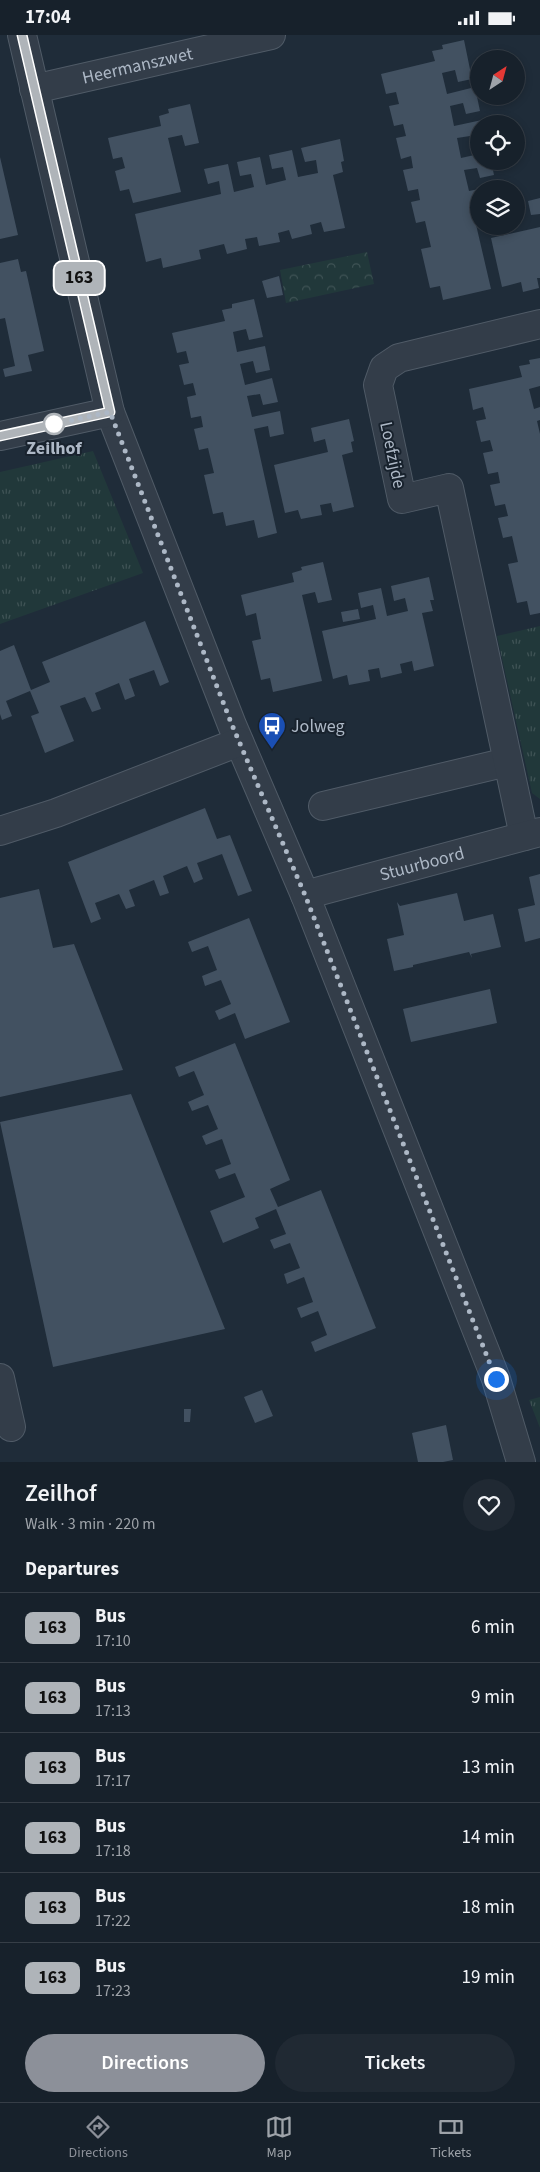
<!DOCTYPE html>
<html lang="en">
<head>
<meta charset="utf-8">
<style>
	:root { --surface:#17212b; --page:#202933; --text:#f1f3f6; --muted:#9ea3a9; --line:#363e47; --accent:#8c9099 }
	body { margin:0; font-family:"Source Sans 3",sans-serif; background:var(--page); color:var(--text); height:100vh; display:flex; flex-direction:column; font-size:19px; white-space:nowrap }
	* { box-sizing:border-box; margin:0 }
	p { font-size:16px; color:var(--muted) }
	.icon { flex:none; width:28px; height:28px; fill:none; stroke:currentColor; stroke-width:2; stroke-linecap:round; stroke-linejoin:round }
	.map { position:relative; height:1427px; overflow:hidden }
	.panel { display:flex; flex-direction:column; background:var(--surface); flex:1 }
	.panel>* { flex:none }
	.badge { padding:0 10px; border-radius:8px; font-size:18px; line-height:32px }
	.needle { width:32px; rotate:36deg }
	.fabs { position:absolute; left:470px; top:15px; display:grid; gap:10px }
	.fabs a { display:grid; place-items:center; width:55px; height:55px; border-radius:50%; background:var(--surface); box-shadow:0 2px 8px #0003,0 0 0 1px var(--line); font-size:25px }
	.you { position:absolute; width:25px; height:25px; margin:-12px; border:4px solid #fff; border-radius:50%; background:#1a73e8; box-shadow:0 0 0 8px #1a73e833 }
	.map>.badge { position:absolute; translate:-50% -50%; box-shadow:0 0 0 2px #fff }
	h2 { padding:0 25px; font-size:19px; line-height:45px }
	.round { display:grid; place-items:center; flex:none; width:52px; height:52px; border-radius:26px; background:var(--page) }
	.head { display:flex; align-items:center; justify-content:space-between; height:85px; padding:0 25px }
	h1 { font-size:24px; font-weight:600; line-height:38px }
	.action { display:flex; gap:10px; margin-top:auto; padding:10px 25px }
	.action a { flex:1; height:58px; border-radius:30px; background:var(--accent); color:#fff; font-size:20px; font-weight:600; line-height:58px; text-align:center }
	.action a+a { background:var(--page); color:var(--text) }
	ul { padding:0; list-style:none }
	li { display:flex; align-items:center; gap:15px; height:70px; padding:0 25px; border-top:1px solid var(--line) }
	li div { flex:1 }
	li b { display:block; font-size:19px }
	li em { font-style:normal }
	li .badge { min-width:55px; font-weight:700; text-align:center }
	.status { display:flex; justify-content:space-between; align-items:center; height:35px; padding:0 25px; background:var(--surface); direction:ltr }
	.status svg { height:14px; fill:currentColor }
	.tab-bar { display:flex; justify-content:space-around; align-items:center; height:70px; border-top:1px solid var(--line); background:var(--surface); font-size:14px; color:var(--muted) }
	.tab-bar a { display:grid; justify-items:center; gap:2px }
	.tab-bar .active { color:var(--accent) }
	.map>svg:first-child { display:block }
	.grass { fill:url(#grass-tufts) }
	.park { fill:url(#park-crowns) }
	.building { fill:#425161 }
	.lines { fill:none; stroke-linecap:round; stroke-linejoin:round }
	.minor-casing { stroke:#505b67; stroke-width:30 }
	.minor { stroke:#333d49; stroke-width:28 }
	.line-casing { stroke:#fff; stroke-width:11 }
	.line { stroke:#afb4b9; stroke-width:8 }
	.walk { stroke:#adb8c6; stroke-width:5; stroke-dasharray:0 9 }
	.stop-dot { fill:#fff; stroke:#afb4b9; stroke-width:2.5 }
	.labels { text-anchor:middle; stroke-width:4; stroke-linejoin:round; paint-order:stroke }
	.street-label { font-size:18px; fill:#adb8c6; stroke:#18222d }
	.stop-label { font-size:18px; font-weight:bold; fill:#adb8c6; stroke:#18222d }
	.poi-label { font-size:18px; fill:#adb8c6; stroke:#18222d; text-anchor:start }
</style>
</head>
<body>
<div class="status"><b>17:04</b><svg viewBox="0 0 49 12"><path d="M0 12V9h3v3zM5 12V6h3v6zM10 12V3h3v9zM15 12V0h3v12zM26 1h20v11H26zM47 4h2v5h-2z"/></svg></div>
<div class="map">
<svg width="540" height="1427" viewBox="0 0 540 1427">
	<defs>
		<pattern id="grass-tufts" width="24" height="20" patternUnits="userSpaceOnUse" patternTransform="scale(1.25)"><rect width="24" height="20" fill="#21383a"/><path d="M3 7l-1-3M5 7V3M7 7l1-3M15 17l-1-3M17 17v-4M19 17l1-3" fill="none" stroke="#3f5355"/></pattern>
		<pattern id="park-crowns" width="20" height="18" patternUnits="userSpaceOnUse" patternTransform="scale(1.25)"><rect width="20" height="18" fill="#21383a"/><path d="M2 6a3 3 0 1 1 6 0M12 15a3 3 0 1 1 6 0" fill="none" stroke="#3f5355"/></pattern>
	</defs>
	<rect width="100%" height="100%" fill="#1f2c39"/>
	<!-- grass -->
	<path class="grass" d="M93,416L143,538L0,589V437Z
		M540,591V764L532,758L497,601Z
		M540,1362V1393L529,1365Z"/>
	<!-- park -->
	<path class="park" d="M367,217L374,249L286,268L280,235Z"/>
	<!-- building -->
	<path class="building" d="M464,5L472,44L458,47L455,35L442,38L447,59L475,52L480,76L466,79L463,68L450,71L454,91L482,85L483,89H479V110L473,111L470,101L457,103L461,123L479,119V126H491L494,140L480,143L477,133L464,135L469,156L479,154V166L471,168L491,254L443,265L440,251L430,253L421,214L431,212L425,186L416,188L411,167L420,165L418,154L408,156L403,135L413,133L411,121L401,124L396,103L406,101L403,89L394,91L389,71L399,69L396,57L386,59L381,39L435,26L432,16L443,14L442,10Z
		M190,69L199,108L185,111L182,100L168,103L181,157L133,168L129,154L120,156L115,136L125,133L122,122L113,124L108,103L161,91L159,81L169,78L168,74Z
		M340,104L344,126L341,127L343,137L333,140L345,193L324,197L321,187L310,190L312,199L292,204L289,195L278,198L280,207L259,211L257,202L245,204L247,214L227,219L224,209L199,215L201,224L163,233L161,223L146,227L135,179L221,159L219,146L208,149L204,134L228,129L234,157L254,152L251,139L240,141L237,127L260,122L266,150L286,145L283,132L272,134L269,120L292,115L298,142L318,138L316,125L305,127L301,113Z
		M0,122L18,200L0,204Z
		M497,149L498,154H481V153Z
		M540,163V179L531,180L528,166Z
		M540,192V243H537L539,253L523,257L521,247L502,252L491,203Z
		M18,224L21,237L26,236L44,316L28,320L32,336L5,342L3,334L15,331L5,283L0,284V228Z
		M279,241L283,260L267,263L262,246Z
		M254,264L263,302L249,305L246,294L233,297L237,317L265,311L270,335L256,338L253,326L240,329L245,350L272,343L278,367L263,370L260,359L247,361L252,382L280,376L284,399L270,402L268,391L254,394L277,498L258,503L254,485L226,491L223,477L213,479L204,440L214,438L208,413L199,415L194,394L203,392L201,381L191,383L187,362L196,360L193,348L184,350L179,330L189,328L186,316L177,318L172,298L225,286L222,275L232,273V269Z
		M540,323V351L529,354L534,374L540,372V385L537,386L540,399V578L530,580L527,566L517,568L508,529L518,527L512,501L503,503L498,483L508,481L505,469L495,471L490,450L500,448L498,437L488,439L483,418L493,416L490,405L481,407L476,386L486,384L483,372L473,375L469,354L522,342L519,331L530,329L529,325Z
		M349,384L354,406L351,407L353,417L342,420L354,472L333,477L331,468L320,470L322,480L301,484L298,475L285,478L274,430L328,417L325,404L314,407L311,393Z
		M323,527L332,565L318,568L315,557L302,560L322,646L273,657L270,643L261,645L252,606L261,604L256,578L246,581L241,560L294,547L292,538L302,535L301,532Z
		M429,542L434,565H430L433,576L422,578L434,631L414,636L412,626L400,629L402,638L381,643L379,633L368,635L370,646L349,650L347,640L333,644L322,596L376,584L373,570L361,573L358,558L381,553L387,581L408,576L405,563L394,566L391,551Z
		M358,574L360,584L343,587L341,577Z
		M145,586L169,647L160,651L154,635L129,644L135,661L125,665L119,648L95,658L101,674L92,677L85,662L60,671L74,706L45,718L31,681L39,678L30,656L6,666L12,681L2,685L0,679V616L14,610L31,655L50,647L42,627Z
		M205,773L217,804L230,800L252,856L238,861L222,819L197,828L203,844L194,848L187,831L163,841L169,858L160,861L154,845L129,855L135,871L126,874L119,859L95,868L101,884L91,888L68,827Z
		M540,839V903L525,907L518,874L535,870L529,842Z
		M39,854L53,913L74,909L123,1035L0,1062V863Z
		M457,858L464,886L493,879L501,912L471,919L472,923L469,917L413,930V932L394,936L387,904L404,900L397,867L400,871Z
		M249,883L290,987L245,1004L235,978L219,985L215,976L231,969L221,945L205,951L202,941L217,935L208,911L192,917L188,907Z
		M490,954L497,988L411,1007L403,974Z
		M235,1008L290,1145L270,1154L278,1172L321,1155L376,1293L315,1317L311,1307L327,1300L318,1276L301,1283L297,1273L313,1267L304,1242L287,1249L284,1239L300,1233L290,1208L274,1214L270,1205L286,1199L276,1174L255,1183L259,1193L223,1208L210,1176L245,1162L235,1138L219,1144L215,1135L231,1129L222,1104L206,1110L202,1101L218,1094L208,1070L192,1076L188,1067L204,1060L194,1036L179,1042L175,1032Z
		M131,1059L225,1294L53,1332L0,1087Z
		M262,1355L273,1381L255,1388L244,1362Z
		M184,1374H191L190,1387H184Z
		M446,1390L453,1425L443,1427H418L412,1398Z"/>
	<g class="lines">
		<defs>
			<g id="minor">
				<path d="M22,0L110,377L232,690L305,860L496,1344L521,1427"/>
				<path id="s1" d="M34,54L271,0"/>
				<path d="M0,401L110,377"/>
				<path d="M323,771L507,727"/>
				<path d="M0,796L56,778L239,707"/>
				<path d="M524,801L449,453L402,464L378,350L384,333L399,323L540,289"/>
				<path id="s2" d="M305,860L540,797"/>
				<path d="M0,1343L11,1392"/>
			</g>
		</defs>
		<!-- minor casing -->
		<use href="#minor" class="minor-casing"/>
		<!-- minor -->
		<use href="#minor" class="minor"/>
	</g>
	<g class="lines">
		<defs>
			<path id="line" d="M0,401L110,377L22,0"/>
		</defs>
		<!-- line casing -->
		<use href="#line" class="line-casing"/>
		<!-- line -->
		<use href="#line" class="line"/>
		<!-- walk -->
		<path class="walk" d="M54,389L110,377L232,690L305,860L496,1344"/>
	</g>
	<!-- icons -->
	<defs>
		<symbol id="bus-pin" viewBox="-11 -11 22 30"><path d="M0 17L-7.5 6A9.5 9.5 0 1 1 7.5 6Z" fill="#1a4fb4" stroke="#18222d"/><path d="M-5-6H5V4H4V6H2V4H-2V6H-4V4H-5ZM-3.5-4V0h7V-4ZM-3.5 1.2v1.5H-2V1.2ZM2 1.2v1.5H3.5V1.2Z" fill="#fff"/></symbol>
	</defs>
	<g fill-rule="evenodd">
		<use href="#bus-pin" x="256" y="675" width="32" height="43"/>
	</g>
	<!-- markers -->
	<circle class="stop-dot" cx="54" cy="389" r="10"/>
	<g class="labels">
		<!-- street labels -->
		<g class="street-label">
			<text dy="6" stroke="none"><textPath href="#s1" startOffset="106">Heermanszwet</textPath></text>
			<text transform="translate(393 420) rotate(78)" y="6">Loefzijde</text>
			<text dy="6" stroke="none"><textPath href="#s2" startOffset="121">Stuurboord</textPath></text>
		</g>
		<!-- stop labels -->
		<g class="stop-label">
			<text x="54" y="419">Zeilhof</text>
		</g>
		<!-- poi labels -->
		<g class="poi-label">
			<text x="291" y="697">Jolweg</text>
		</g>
	</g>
</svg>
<div class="fabs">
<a><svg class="needle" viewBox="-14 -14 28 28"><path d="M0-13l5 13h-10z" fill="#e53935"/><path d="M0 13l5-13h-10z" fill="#9ea3a9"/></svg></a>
<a><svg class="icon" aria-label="locate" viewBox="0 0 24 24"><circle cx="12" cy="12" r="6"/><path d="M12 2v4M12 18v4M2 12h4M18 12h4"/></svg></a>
<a><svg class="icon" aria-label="layers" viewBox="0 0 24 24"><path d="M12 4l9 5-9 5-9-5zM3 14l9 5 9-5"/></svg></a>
</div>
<div class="you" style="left:496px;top:1344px"></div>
<b class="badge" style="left:79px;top:243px;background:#afb4b9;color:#111">163</b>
</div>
<section class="panel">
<div class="head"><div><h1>Zeilhof</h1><p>Walk · 3 min · 220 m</p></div><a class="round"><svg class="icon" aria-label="heart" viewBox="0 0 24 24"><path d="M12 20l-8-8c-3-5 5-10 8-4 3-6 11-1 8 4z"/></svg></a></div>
<h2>Departures</h2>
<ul>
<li><span class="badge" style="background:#afb4b9;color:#111">163</span><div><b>Bus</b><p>17:10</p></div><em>6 min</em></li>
<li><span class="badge" style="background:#afb4b9;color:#111">163</span><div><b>Bus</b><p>17:13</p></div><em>9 min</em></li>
<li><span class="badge" style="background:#afb4b9;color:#111">163</span><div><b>Bus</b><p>17:17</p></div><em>13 min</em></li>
<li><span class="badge" style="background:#afb4b9;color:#111">163</span><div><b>Bus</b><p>17:18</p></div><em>14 min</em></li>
<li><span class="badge" style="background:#afb4b9;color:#111">163</span><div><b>Bus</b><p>17:22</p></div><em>18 min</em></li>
<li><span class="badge" style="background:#afb4b9;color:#111">163</span><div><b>Bus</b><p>17:23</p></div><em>19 min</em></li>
</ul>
<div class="action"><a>Directions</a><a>Tickets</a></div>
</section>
<nav class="tab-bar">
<a class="active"><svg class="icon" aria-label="directions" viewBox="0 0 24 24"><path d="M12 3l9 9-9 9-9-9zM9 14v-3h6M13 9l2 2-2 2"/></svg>Directions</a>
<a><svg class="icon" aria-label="map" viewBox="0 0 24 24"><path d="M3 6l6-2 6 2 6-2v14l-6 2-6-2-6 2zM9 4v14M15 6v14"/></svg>Map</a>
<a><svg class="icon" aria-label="tickets" viewBox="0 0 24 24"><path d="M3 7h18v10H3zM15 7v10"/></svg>Tickets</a>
</nav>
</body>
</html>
